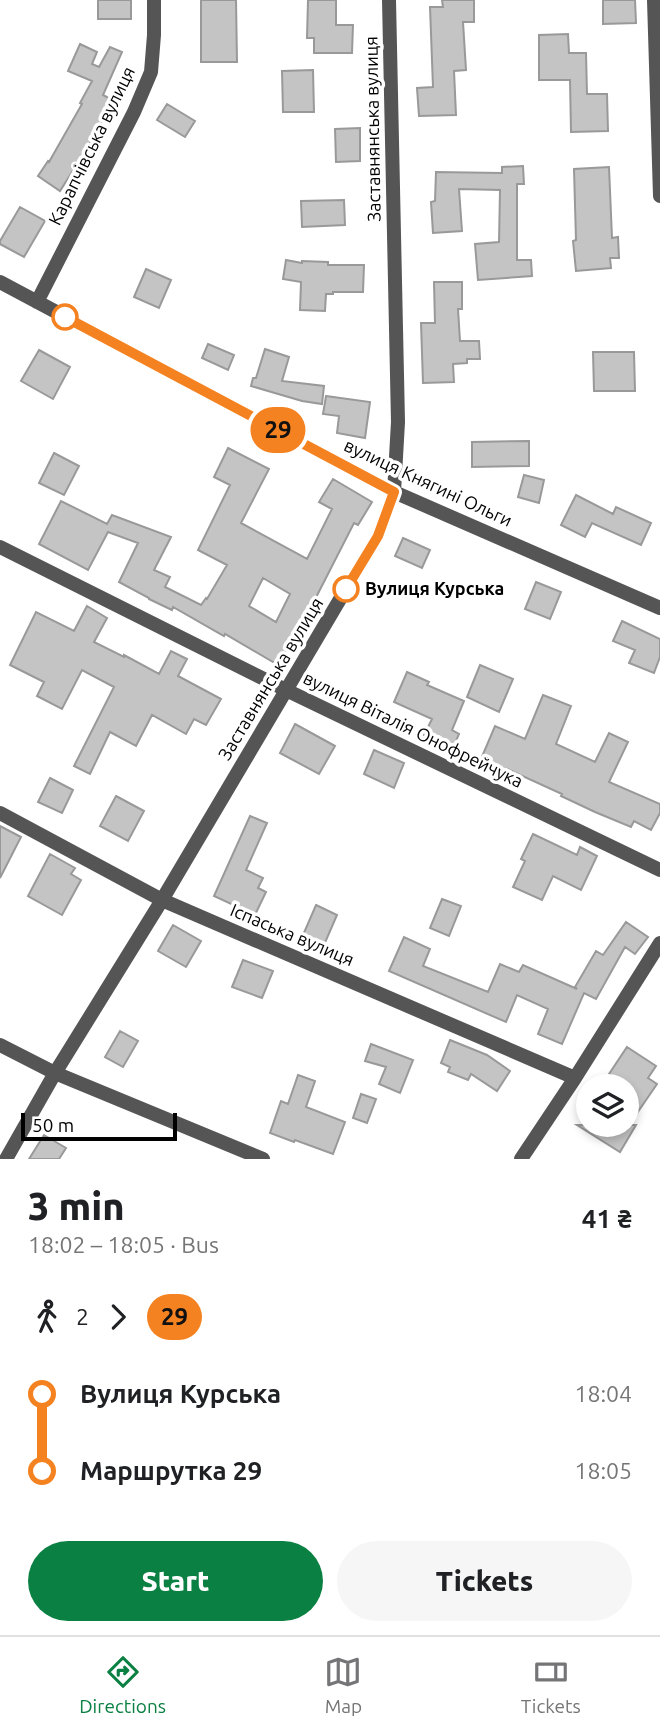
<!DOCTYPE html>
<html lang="en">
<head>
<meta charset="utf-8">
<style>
	:root { --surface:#fff; --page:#f6f6f6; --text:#202124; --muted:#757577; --line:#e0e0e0; --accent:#0b8043 }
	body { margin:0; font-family:Ubuntu,sans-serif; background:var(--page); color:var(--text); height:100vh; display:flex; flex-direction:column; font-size:26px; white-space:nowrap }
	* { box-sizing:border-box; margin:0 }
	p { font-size:23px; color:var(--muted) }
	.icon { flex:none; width:38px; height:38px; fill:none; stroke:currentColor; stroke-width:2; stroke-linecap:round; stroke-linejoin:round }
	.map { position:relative; height:1159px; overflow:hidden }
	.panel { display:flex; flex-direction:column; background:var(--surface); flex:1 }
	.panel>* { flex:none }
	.badge { padding:0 14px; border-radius:23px; font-size:24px; line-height:46px }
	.controls { position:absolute; left:576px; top:1074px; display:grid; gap:14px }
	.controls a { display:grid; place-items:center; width:63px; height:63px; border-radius:50%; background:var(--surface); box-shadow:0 4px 10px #0003; font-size:35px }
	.scale { position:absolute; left:21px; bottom:18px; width:156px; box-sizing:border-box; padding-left:7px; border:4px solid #000; border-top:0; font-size:19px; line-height:24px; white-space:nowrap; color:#000; -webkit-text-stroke:5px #fff; paint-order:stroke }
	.map>.badge { position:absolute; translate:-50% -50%; box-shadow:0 0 0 4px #fff }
	.legs { display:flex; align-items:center; gap:10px; height:77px; padding:0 28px; font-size:23px }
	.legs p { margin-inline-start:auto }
	.headline { display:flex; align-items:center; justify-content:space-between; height:119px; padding:0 28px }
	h1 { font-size:38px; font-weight:800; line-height:52px }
	.action { display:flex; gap:14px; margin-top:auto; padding:14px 28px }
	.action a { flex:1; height:80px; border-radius:42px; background:var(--accent); color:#fff; font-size:28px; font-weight:800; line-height:80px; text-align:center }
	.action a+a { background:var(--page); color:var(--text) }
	ul { padding:0 28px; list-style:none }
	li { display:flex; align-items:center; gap:24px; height:77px; font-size:26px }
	li i { display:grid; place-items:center; width:10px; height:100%; margin:0 9px; background:currentColor }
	li i::after { content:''; width:18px; height:18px; margin:-9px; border:5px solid; border-radius:50%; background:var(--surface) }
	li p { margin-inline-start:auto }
	li:first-child i { background:linear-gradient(#0000 50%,currentColor 0) }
	li:last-child i { background:linear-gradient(currentColor 50%,#0000 0) }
	.tab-bar { display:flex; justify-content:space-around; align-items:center; height:98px; border-top:2px solid var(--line); background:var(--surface); font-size:19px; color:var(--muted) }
	.tab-bar a { display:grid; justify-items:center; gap:4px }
	.tab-bar .current { color:var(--accent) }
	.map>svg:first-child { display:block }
	.building { fill:#c4c4c4; stroke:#999; stroke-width:2; fill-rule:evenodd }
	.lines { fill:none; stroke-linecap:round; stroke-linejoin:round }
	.minor { stroke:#555; stroke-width:14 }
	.tertiary { stroke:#555; stroke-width:14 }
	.line-1-casing { stroke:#fff; stroke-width:16 }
	.line-1 { stroke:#f58220; stroke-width:10 }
	.stop-1-dot { fill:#fff; stroke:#f58220; stroke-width:3.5 }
	.labels { text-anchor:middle; stroke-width:7; stroke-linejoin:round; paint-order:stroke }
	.street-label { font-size:18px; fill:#000; stroke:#fff }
	.stop-label { font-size:18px; font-weight:bold; fill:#000; stroke:#fff; text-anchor:start }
</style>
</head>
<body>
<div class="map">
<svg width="660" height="1159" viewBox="0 0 660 1159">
	<rect width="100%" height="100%" fill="#fff"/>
	<!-- building -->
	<path class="building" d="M98,0H131V19H98Z
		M201,0H236L237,62H201Z
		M308,0H336V25H353L352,53H314V38H307Z
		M442,0H474V22H463L466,70L454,71L456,115L419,116L417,88L433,87L430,7H443Z
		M603,0H635L636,23L603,24Z
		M568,34L569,53H586L587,94H607L608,131L571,132L570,80H539V35Z
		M80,44L97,52L92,64L99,67L110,47L122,52L103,95L114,101L83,155L60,191L38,176L48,161L49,162L82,104L80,103L92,81L68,71Z
		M313,70L314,112H283L282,71Z
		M167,104L195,121L185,137L157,120Z
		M360,128V161L336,162L335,129Z
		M523,166L524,184H517V260H531L532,276L478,280L475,244L499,242L500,190L459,189L462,231L433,233L431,202L435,201L436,172L502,173V167Z
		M609,167L612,238L618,237L619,258H610L611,268L576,271L573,241L576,240L574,169Z
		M344,200L345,225L302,227L301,201Z
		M20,207L45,221L24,257L0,244V241Z
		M286,260L302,263V261L328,262V265H364L363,292H333V294H326L325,311L300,310L301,282L283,279Z
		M146,269L171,280L159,308L134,297Z
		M434,282H462V309H458L460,341H479L480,359H467V363L453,364L454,382L423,383L421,323H435Z
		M208,344L234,355L228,370L202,358Z
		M265,349L289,357L282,381L324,386L322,404L302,401L251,386L253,378H256Z
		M39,350L70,367L53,399L21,381Z
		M593,352H634L635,391H594Z
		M326,396L370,402L365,438L337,433L339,416L323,414Z
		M529,441V466L472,467V442Z
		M228,448L269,469L241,523L307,559L332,509L319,502L333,479L372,502L358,525L354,523L305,619L280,661L273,662L225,634L224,636L173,607L172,610L149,599V598L119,582L138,543L108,532L88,570L39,544L61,501L107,524L112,515L171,537L154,570L170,577L165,587L201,605L206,598L207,599L227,565L198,550L230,485L214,477ZM263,578L290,594L276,622L249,606Z
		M54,453L79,466L64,495L39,483Z
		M524,475L544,480L539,503L518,497Z
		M576,495L613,514L616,507L651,523L641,545L592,523L585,537L561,525Z
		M403,538L430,550L422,568L395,556Z
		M536,582L561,592L550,619L525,609Z
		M87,606L107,618L94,642L124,657V655L159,674L171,651L187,659L178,676L221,699L206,725L194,719L186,734L152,715L136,746L110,732L90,774L74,766L114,687L82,670L62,709L37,696L44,682L10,665L36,612L74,631Z
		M622,621L660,639V657L654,673L629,663L635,650L613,641Z
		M480,665L513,679L499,712L467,697Z
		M407,672L429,682L427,685L464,701L452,730L459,734L453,748L424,735L432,719L394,702Z
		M543,695L571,706L556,744L595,762L609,733L628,742L609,782L660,804V813L651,830L634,821L631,827L595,812L561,796L562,794L507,769L481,759L495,726L525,739Z
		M295,724L335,746L319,774L280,753Z
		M374,750L404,763L394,788L364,774Z
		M50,778L73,790L62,813L38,802Z
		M116,796L144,811L128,841L100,826Z
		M250,816L267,823L246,870L263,878L258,888L266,892L255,915L214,896Z
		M0,826L21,837L0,878Z
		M533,834L577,855L580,847L597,856L581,890L553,876L542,900L513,887L525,861L521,859Z
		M50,854L75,868L71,874L81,880L62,915L28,896Z
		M442,899L461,906L449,936L430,928Z
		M316,905L337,915L324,945L303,935Z
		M626,922L648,937L635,954L625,947L596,999L584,993L562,1044L538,1034L548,1009L517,995L506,1022L389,971L404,937L430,949L423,966L488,992L500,964L519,972L523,965L577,989L575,987L596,951L603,955Z
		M173,925L201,941L186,967L158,951Z
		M243,960L273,971L262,998L232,987Z
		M120,1031L138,1041L123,1067L105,1057Z
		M450,1040L487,1055L510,1071L497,1091L471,1074L468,1080L448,1072L450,1067L441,1063Z
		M371,1044L413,1060L400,1093L379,1084L386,1067L365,1061Z
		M627,1047L656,1066L648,1078L657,1084L629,1125H636L620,1152L577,1125H626V1086L609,1074Z
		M298,1075L315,1081L306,1107L345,1122L333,1154L295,1140L294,1142L270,1133L281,1101L288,1104Z
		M361,1094L376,1099L367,1123L353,1118Z
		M44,1135L66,1148L59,1159H29Z"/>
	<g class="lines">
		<!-- minor -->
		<path class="minor" d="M654,0L660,196
			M0,282L394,492
			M37,302L134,112L151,72L154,35V0
			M0,547L286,690L660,870
			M0,813L162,900L575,1078
			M0,1045L55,1073L263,1159
			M521,1159L575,1078L660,943"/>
		<!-- tertiary -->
		<path class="tertiary" d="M394,492L660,608
			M6,1159L55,1073L162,900L378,535L394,492L398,422L389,0"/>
	</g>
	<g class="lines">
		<defs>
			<path id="line-1" d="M65,317L394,492L378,536L346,589"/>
		</defs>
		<!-- line-1 casing -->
		<use href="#line-1" class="line-1-casing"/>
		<!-- line-1 -->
		<use href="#line-1" class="line-1"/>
	</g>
	<!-- markers -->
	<g class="stop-1-dot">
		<circle cx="65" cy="317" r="12"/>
		<circle cx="346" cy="589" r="12"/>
	</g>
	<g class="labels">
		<!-- street labels -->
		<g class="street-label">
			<text transform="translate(373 129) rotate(-91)" y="6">Заставнянська вулиця</text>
			<text transform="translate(92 146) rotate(-64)" y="6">Карапчівська вулиця</text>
			<text transform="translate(428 483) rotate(25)" y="6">вулиця Княгині Ольги</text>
			<text transform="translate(271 679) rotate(-59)" y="6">Заставнянська вулиця</text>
			<text transform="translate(413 730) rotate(26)" y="6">вулиця Віталія Онофрейчука</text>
			<text transform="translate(292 935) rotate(23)" y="6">Іспаська вулиця</text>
		</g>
		<!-- stop labels -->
		<g class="stop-label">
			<text x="365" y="595">Вулиця Курська</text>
		</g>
	</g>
</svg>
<div class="controls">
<a><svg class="icon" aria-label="layers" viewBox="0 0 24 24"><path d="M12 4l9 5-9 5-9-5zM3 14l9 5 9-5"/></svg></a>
</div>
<div class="scale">50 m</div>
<b class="badge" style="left:278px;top:430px;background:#f58220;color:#111">29</b>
</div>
<section class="panel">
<div class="headline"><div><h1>3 min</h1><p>18:02 – 18:05 · Bus</p></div><b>41 ₴</b></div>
<div class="legs"><svg class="icon" aria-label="walk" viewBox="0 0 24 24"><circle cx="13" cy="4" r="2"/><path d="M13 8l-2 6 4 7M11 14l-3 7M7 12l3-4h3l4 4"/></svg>2<svg class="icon" aria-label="forward" viewBox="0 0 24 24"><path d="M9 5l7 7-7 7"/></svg><b class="badge" style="background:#f58220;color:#111">29</b></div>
<ul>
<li><i style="color:#f58220"></i><b>Вулиця Курська</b><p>18:04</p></li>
<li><i style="color:#f58220"></i><b>Маршрутка 29</b><p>18:05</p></li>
</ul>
<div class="action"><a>Start</a><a>Tickets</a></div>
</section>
<nav class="tab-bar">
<a class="current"><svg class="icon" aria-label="directions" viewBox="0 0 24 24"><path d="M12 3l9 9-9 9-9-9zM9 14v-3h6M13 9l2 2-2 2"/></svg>Directions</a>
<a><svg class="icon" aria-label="map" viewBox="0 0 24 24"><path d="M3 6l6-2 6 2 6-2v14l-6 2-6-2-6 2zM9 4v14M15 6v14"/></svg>Map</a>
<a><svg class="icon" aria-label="tickets" viewBox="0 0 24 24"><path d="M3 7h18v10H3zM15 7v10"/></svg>Tickets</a>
</nav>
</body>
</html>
